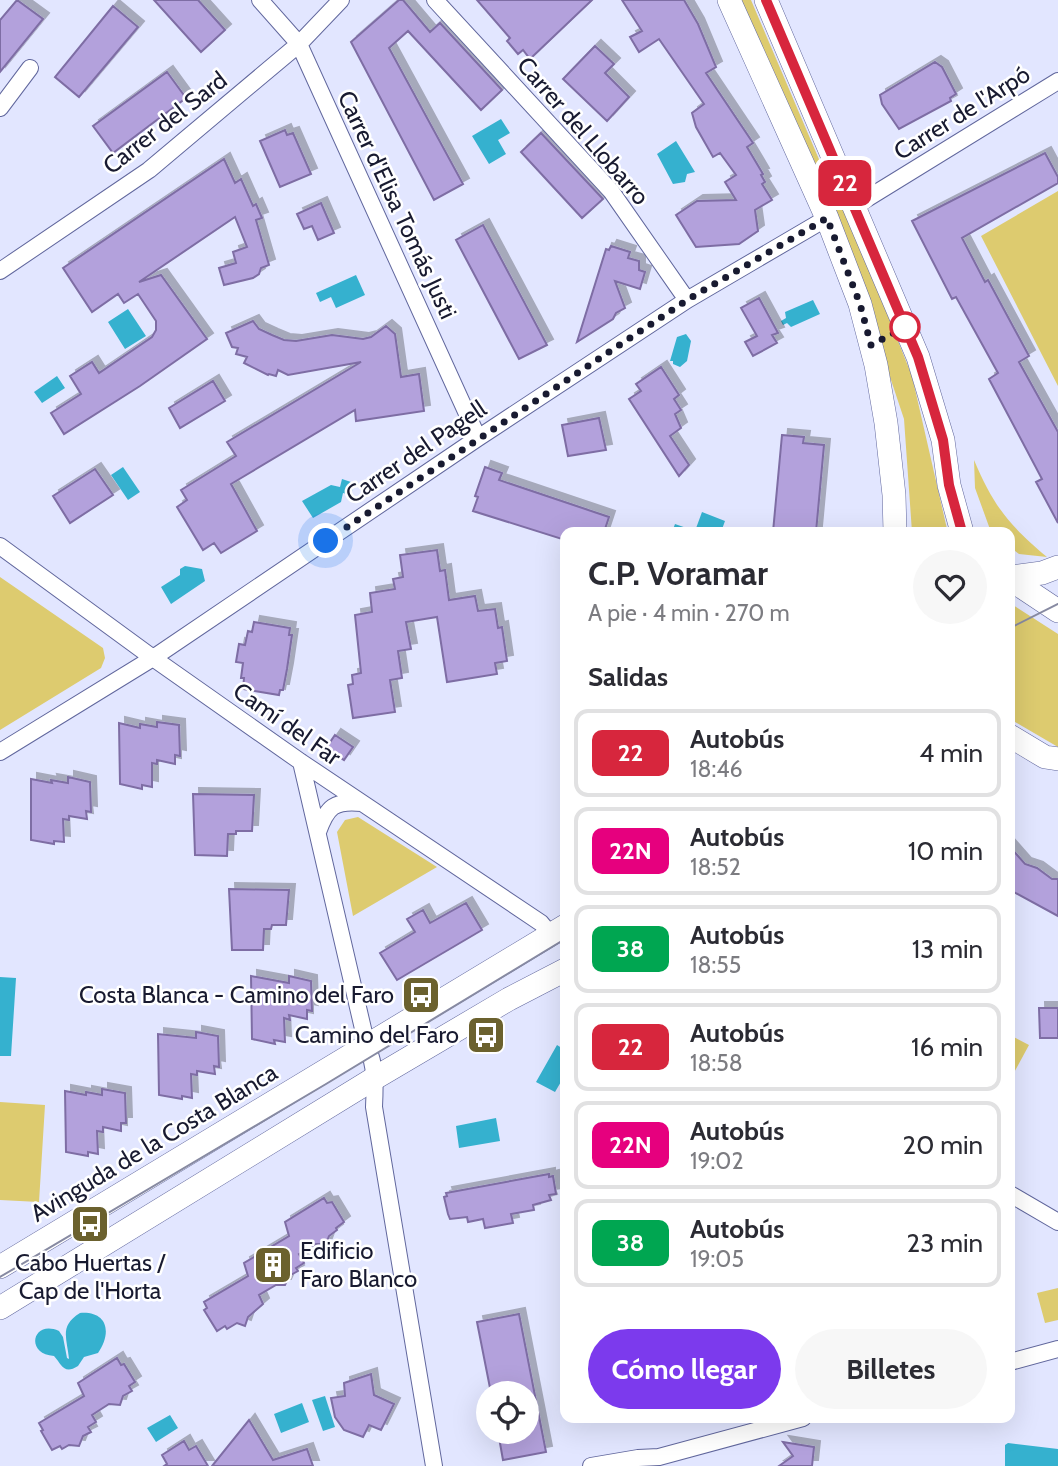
<!DOCTYPE html>
<html lang="es">
<head>
<meta charset="utf-8">
<style>
	:root { --surface:#fff; --page:#f7f7f7; --text:#2b2b33; --muted:#7c7c81; --line:#e1e1e2; --accent:#7c3aed }
	body { margin:0; font-family:Cabin,sans-serif; background:var(--page); color:var(--text); height:100vh; display:flex; flex-direction:column; font-size:26px; white-space:nowrap }
	* { box-sizing:border-box; margin:0 }
	p { font-size:23px; color:var(--muted) }
	.icon { flex:none; width:38px; height:38px; fill:none; stroke:currentColor; stroke-width:2; stroke-linecap:round; stroke-linejoin:round }
	.map { position:relative; flex:1; overflow:hidden }
	.drawer { position:absolute; left:560px; top:527px; width:455px; height:896px; display:flex; flex-direction:column; background:var(--surface); border-radius:14px; box-shadow:0 7px 28px #0002 }
	.drawer>* { flex:none }
	.badge { padding:0 14px; border-radius:10px; font-size:24px; line-height:46px }
	.buttons { position:absolute; left:476px; top:1381px; display:grid; gap:14px }
	.buttons a { display:grid; place-items:center; width:63px; height:63px; border-radius:50%; background:var(--surface); box-shadow:0 7px 28px #0002; font-size:35px }
	.you { position:absolute; width:35px; height:35px; margin:-18px; border:5px solid #fff; border-radius:50%; background:#1a73e8; box-shadow:0 0 0 10px #1a73e833 }
	.map>.badge { position:absolute; translate:-50% -50%; box-shadow:0 0 0 4px #fff }
	h2 { padding:0 28px; font-size:26px; line-height:63px }
	.round { display:grid; place-items:center; flex:none; width:74px; height:74px; border-radius:37px; background:var(--page) }
	.headline { display:flex; align-items:center; justify-content:space-between; height:119px; padding:0 28px }
	h1 { font-size:33px; font-weight:700; line-height:52px }
	.cta { display:flex; gap:14px; margin-top:auto; padding:14px 28px }
	.cta a { flex:1; height:80px; border-radius:42px; background:var(--accent); color:#fff; font-size:28px; font-weight:700; line-height:80px; text-align:center }
	.cta a+a { background:var(--page); color:var(--text) }
	ul { padding:0; list-style:none }
	li { display:flex; align-items:center; gap:21px; height:88px; margin:0 14px 10px; padding:0 14px; border:4px solid var(--line); border-radius:14px }
	li div { flex:1 }
	li b { display:block; font-size:26px }
	li em { font-style:normal }
	li .badge { min-width:77px; font-weight:700; text-align:center }
	.map>svg:first-child { display:block }
	.green { fill:#ddcb6f }
	.water { fill:#35b1cf }
	.building { fill:#b3a1dc; stroke:#7e6da4; stroke-width:2; filter:url(#shadow) }
	.lines { fill:none; stroke-linecap:round; stroke-linejoin:round }
	.street-casing { stroke:#61679d; stroke-width:18 }
	.secondary-casing { stroke:#61679d; stroke-width:24 }
	.street { stroke:#fff; stroke-width:16 }
	.secondary { stroke:#fff; stroke-width:23 }
	.tram { stroke:#878aa2; stroke-width:2 }
	.line-casing { stroke:#fff; stroke-width:16 }
	.line { stroke:#d7263d; stroke-width:10 }
	.walk { stroke:#181a30; stroke-width:7; stroke-dasharray:0 12.6 }
	.stop-dot { fill:#fff; stroke:#d7263d; stroke-width:3.5 }
	.labels { text-anchor:middle; stroke-width:5; stroke-linejoin:round; paint-order:stroke }
	.street-label { font-size:24px; fill:#181a30; stroke:#fff }
	.poi-label { font-size:24px; fill:#181a30; stroke:#fff; text-anchor:end }
</style>
</head>
<body>
<div class="map">
<svg width="1058" height="1466" viewBox="0 0 1058 1466">
	<defs>
		<filter id="shadow"><feDropShadow dx="6" dy="-6" stdDeviation="0" flood-color="#0004"/></filter>
	</defs>
	<rect width="100%" height="100%" fill="#e2e6ff"/>
	<!-- green -->
	<path class="green" d="M739,0H751L827,178L818,185Z
		M1058,191V386L981,236Z
		M833,206H844L912,376L947,529L912,532L904,419Z
		M974,460C994,507 1009,525 1047,557L1019,554L1010,547V532H991L975,488Z
		M0,577L103,648L105,658L101,668L0,730Z
		M1010,603L1058,634V747L1010,719Z
		M358,817L437,867L353,916L337,832L345,820Z
		M1010,1035L1029,1045L1010,1080Z
		M0,1102L45,1105L39,1202L0,1200Z
		M1058,1288V1320L1045,1323L1037,1293Z"/>
	<!-- water -->
	<path class="water" d="M501,119L510,133L498,140L506,154L489,164L472,136Z
		M676,141L695,172L687,174L685,182L673,184L657,154Z
		M356,275L365,295L336,308L331,297L320,302L316,293Z
		M813,300L820,314L791,327L787,323L783,325L781,321L786,318L785,312Z
		M128,309L146,336L125,349L108,322Z
		M686,334L691,341L687,361L680,367L673,364V361H670L677,337Z
		M57,376L65,388L42,403L34,392Z
		M123,467L140,492L128,500L111,475Z
		M342,479L354,483L351,495L343,493L341,502L313,518L302,501L331,485L340,487Z
		M702,512L725,521L721,532H672L675,524L695,531Z
		M185,566L202,569L205,581L171,604L161,587L180,575V569Z
		M0,977L16,978L11,1056H0Z
		M557,1045L565,1050V1075L555,1092L536,1082Z
		M496,1118L500,1141L459,1148L456,1126Z
		M80,1313C108,1311 112,1333 98,1353L84,1357L78,1366C64,1375 62,1365 54,1356C24,1354 33,1319 59,1331L63,1337L67,1358L69,1359C67,1338 59,1326 80,1313Z
		M325,1396L335,1427L323,1431L312,1400Z
		M302,1403L309,1422L281,1433L274,1414Z
		M170,1415L178,1428L156,1442L147,1428Z
		M1008,1443L1058,1449V1466H1005V1445Z"/>
	<!-- building -->
	<path class="building" d="M17,0L43,19L0,72V20Z
		M154,0H198L225,30L201,52Z
		M399,0H403L430,32L440,23L502,90L481,110L408,31L389,48L463,184L434,200L351,42Z
		M477,0H592L530,59L523,50L518,54L507,41L510,38Z
		M622,0H684L698,24L716,67L706,73L753,143L747,147L763,174L761,175L765,182L762,184L772,200L755,210L758,231L739,244L696,247L676,215L697,201L736,200L725,182L736,175L720,153L713,157L696,127L692,113L704,104L659,39L639,52L630,37L642,31Z
		M113,6L138,27L79,97L55,77Z
		M595,46L614,64L605,73L629,97L607,121L563,79Z
		M935,62L942,67L956,94L950,98L951,101L899,129L882,104L880,95Z
		M167,72L186,98L113,153L93,126Z
		M285,130L287,135L293,133L311,174L280,187L260,141Z
		M541,133L603,199L582,218L521,152Z
		M1045,153L1058,177V183L962,238L985,282L988,280L1029,356L1019,362L1058,432V523L1036,482L1042,479L989,379L998,373L956,297L952,299L912,221Z
		M224,159L235,183L241,179L253,206L256,204L262,218L256,220L269,265L261,268L259,274L253,278L224,285L219,268L236,263L233,252L247,247L235,217L139,282L161,275L207,339L140,386L64,434L51,413L81,394L70,376L92,362L99,373L152,337L156,330V321L138,294L124,303L118,294L92,312L63,268Z
		M321,203L334,233L318,240L312,226L304,229L297,214Z
		M483,225L547,345L519,359L456,240Z
		M611,246L630,252L628,258L639,261V270L645,272L640,289L615,281L625,308L616,313L613,319L577,342L606,249L609,250Z
		M759,298L778,333L772,335L777,343L753,356L745,342L757,336L741,308Z
		M253,321L259,329L272,335L284,340L296,341L332,335L363,339L371,337L386,326L395,334L401,377L419,374L424,411L356,421L355,410L231,484L257,531L221,553L214,543L203,550L177,507L187,500L181,490L236,456L227,442L361,362L288,375L278,370L276,376L269,374L268,375L244,363L247,357L236,354L238,348L232,347L226,333Z
		M661,367L679,395L674,399L681,410L675,414L681,428L670,436L689,465L679,476L629,399L641,391L636,384Z
		M213,381L225,401L180,428L169,408Z
		M599,418L606,450L568,456L562,425Z
		M782,435L804,437L803,443L824,445L816,532H773Z
		M485,467L502,473L499,480L609,517L604,532H565V540L473,511L478,497L475,496Z
		M95,469L113,495L70,523L53,496Z
		M437,550L440,571L445,570L449,600L475,596L478,611L495,609L498,628L502,627L507,661L495,663L497,674L447,682L437,617L406,622L411,649L398,651L402,678L390,680L395,712L353,718L348,685L353,684L352,675L361,673L355,615L372,612L370,593L395,589L393,579L403,577L400,555Z
		M254,622L290,628L289,635H292L287,669L283,690H280L279,695L243,689L244,678H241L243,663L236,662L239,644L245,645L248,631L252,632Z
		M157,722L179,725L180,756L175,755V764L157,760V764L152,763V787L142,785V789L120,784L119,723L140,728V724L157,727Z
		M335,735L353,747L344,760L326,748Z
		M68,777L90,782L91,812L86,811L87,819L69,816V820L63,819L64,842L54,841V844L31,840V779L52,783L51,780L68,783Z
		M193,794L254,795L252,831H236V834H228L227,856L195,855Z
		M1010,847L1025,864L1037,868L1052,879H1058V916L1010,890Z
		M229,889L289,890L286,925H272L271,929H264L263,950H232Z
		M466,903L482,930L397,980L380,953L415,932L407,919L423,910L430,923Z
		M251,976L289,983V976L311,981L312,1011L307,1010V1019L289,1015L290,1020L284,1018L285,1042L274,1040L275,1044L252,1039Z
		M1039,1008H1058V1038H1040Z
		M196,1032L218,1036L219,1067L214,1066L215,1074L197,1071V1075L191,1074L192,1098L182,1096V1099L159,1095L158,1034L196,1038Z
		M102,1089L125,1093L126,1123H121V1131L103,1127V1132L97,1131L98,1154L88,1152V1156L66,1152L65,1091L86,1095V1092L102,1095Z
		M549,1174V1177L553,1176L556,1194L549,1195L551,1200L533,1205L534,1210L511,1214L513,1223L485,1228L483,1219L468,1222L467,1217L450,1219L448,1214L444,1197L447,1196L446,1193Z
		M324,1198L327,1203L332,1202L344,1222L336,1228L337,1230L329,1236L326,1244H316L299,1254L304,1263L296,1268L298,1271L289,1276L285,1285H276L259,1295L263,1304L248,1317L245,1326L237,1323L227,1329L225,1326L217,1331L204,1310L207,1308L204,1302L248,1276L244,1263L289,1236L285,1222Z
		M519,1314L546,1452L503,1460L498,1432H527V1393H491L477,1322Z
		M117,1358L121,1365L124,1364L135,1382L129,1386L132,1391L123,1396L120,1405L109,1404L92,1415L96,1422L88,1427L91,1432L83,1436L79,1446L69,1445L62,1449L60,1446L52,1450L41,1431L43,1430L39,1423L84,1396L78,1383Z
		M371,1374L374,1395L394,1404L381,1430L369,1425L363,1437L344,1430L335,1417L331,1398L345,1396L344,1383Z
		M249,1420L273,1460L307,1449L313,1466H212Z
		M184,1441L189,1450L196,1446L208,1466H164L167,1464L162,1455Z
		M783,1442L814,1447L812,1466H779L793,1456Z"/>
	<g class="lines">
		<defs>
			<path id="street" d="M260,0L299,44L478,438
				M435,0L611,191L687,300
				M0,108L30,68
				M855,206L1058,81
				M0,271L149,170L299,44L341,0
				M0,546L153,658L301,762L541,923L551,935
				M0,752L153,658L478,438L687,300L827,218
				M301,762L367,1046C376,1066 375,1086 374,1107L434,1466
				M318,832C327,807 334,800 362,803
				M1010,1194L1058,1222
				M1010,1362L1058,1349
				M591,1466L638,1458L659,1457L803,1418"/>
			<path id="secondary" d="M729,0L827,218L860,304L876,365L886,423L894,495L895,532
				M766,0L918,357L943,440L949,485L962,532
				M1010,577L1042,573L1058,567
				M1010,579L1058,611
				M1010,736L1045,757L1058,759
				M0,1267L565,926
				M0,1308L375,1078L509,999L565,970"/>
		</defs>
		<!-- street casing -->
		<use href="#street" class="street-casing"/>
		<!-- secondary casing -->
		<use href="#secondary" class="secondary-casing"/>
		<!-- street -->
		<use href="#street" class="street"/>
		<!-- secondary -->
		<use href="#secondary" class="secondary"/>
		<!-- tram -->
		<path class="tram" d="M1010,628L1058,604
			M0,1277L326,1084L565,939"/>
	</g>
	<g class="lines">
		<defs>
			<path id="line" d="M766,0L918,357L943,440L949,485L962,532"/>
		</defs>
		<!-- line casing -->
		<use href="#line" class="line-casing"/>
		<!-- line -->
		<use href="#line" class="line"/>
		<!-- walk -->
		<path class="walk" d="M326,541L687,300L827,218L860,304L871,345L905,327"/>
	</g>
	<!-- icons -->
	<defs>
		<symbol id="bus-square" viewBox="-11 -11 22 22"><rect x="-9" y="-9" width="18" height="18" rx="4" fill="#6b612e" stroke="#fff"/><path d="M-5-6H5V4H4V6H2V4H-2V6H-4V4H-5ZM-3.5-4V0h7V-4ZM-3.5 1.2v1.5H-2V1.2ZM2 1.2v1.5H3.5V1.2Z" fill="#fff"/></symbol>
		<symbol id="building-square" viewBox="-11 -11 22 22"><rect x="-9" y="-9" width="18" height="18" rx="4" fill="#6b612e" stroke="#fff"/><path d="M-4-6H4V6H1V3H-1V6H-4ZM-2.5-4.3h1.7v1.8h-1.7ZM.8-4.3h1.7v1.8H.8ZM-2.5-1h1.7V.8h-1.7ZM.8-1h1.7V.8H.8Z" fill="#fff"/></symbol>
	</defs>
	<g fill-rule="evenodd">
		<use href="#bus-square" x="399" y="973" width="44" height="44"/>
		<use href="#bus-square" x="464" y="1013" width="44" height="44"/>
		<use href="#bus-square" x="68" y="1202" width="44" height="44"/>
		<use href="#building-square" x="251" y="1243" width="44" height="44"/>
	</g>
	<!-- markers -->
	<circle class="stop-dot" cx="905" cy="327" r="14"/>
	<g class="labels">
		<!-- street labels -->
		<g class="street-label">
			<text transform="translate(962 113) rotate(-32)" y="8">Carrer de l'Arpó</text>
			<text transform="translate(165 123) rotate(-38)" y="8">Carrer del Sard</text>
			<text transform="translate(583 131) rotate(49)" y="8">Carrer del Llobarro</text>
			<text transform="translate(397 205) rotate(65)" y="8">Carrer d'Elisa Tomás Justi</text>
			<text transform="translate(416 452) rotate(-34)" y="8">Carrer del Pagell</text>
			<text transform="translate(287 724) rotate(35)" y="8">Camí del Far</text>
			<text transform="translate(154 1143) rotate(-31)" y="8">Avinguda de la Costa Blanca</text>
		</g>
		<!-- poi labels -->
		<g class="poi-label">
			<text x="394" y="1003">Costa Blanca - Camino del Faro</text>
			<text x="459" y="1043">Camino del Faro</text>
			<text x="300" y="1259" text-anchor="start">Edificio<tspan x="300" dy="28">Faro Blanco</tspan></text>
			<text x="90" y="1271" text-anchor="middle">Cabo Huertas /<tspan x="90" dy="28">Cap de l'Horta</tspan></text>
		</g>
	</g>
</svg>
<div class="buttons">
<a><svg class="icon" aria-label="locate" viewBox="0 0 24 24"><circle cx="12" cy="12" r="6"/><path d="M12 2v4M12 18v4M2 12h4M18 12h4"/></svg></a>
</div>
<div class="you" style="left:326px;top:541px"></div>
<b class="badge" style="left:845px;top:183px;background:#d7263d;color:#fff">22</b>
<section class="drawer">
<div class="headline"><div><h1>C.P. Voramar</h1><p>A pie · 4 min · 270 m</p></div><a class="round"><svg class="icon" aria-label="heart" viewBox="0 0 24 24"><path d="M12 20l-8-8c-3-5 5-10 8-4 3-6 11-1 8 4z"/></svg></a></div>
<h2>Salidas</h2>
<ul>
<li><span class="badge" style="background:#d7263d;color:#fff">22</span><div><b>Autobús</b><p>18:46</p></div><em>4 min</em></li>
<li><span class="badge" style="background:#e6007e;color:#fff">22N</span><div><b>Autobús</b><p>18:52</p></div><em>10 min</em></li>
<li><span class="badge" style="background:#00a651;color:#fff">38</span><div><b>Autobús</b><p>18:55</p></div><em>13 min</em></li>
<li><span class="badge" style="background:#d7263d;color:#fff">22</span><div><b>Autobús</b><p>18:58</p></div><em>16 min</em></li>
<li><span class="badge" style="background:#e6007e;color:#fff">22N</span><div><b>Autobús</b><p>19:02</p></div><em>20 min</em></li>
<li><span class="badge" style="background:#00a651;color:#fff">38</span><div><b>Autobús</b><p>19:05</p></div><em>23 min</em></li>
</ul>
<div class="cta"><a>Cómo llegar</a><a>Billetes</a></div>
</section>
</div>
</body>
</html>
